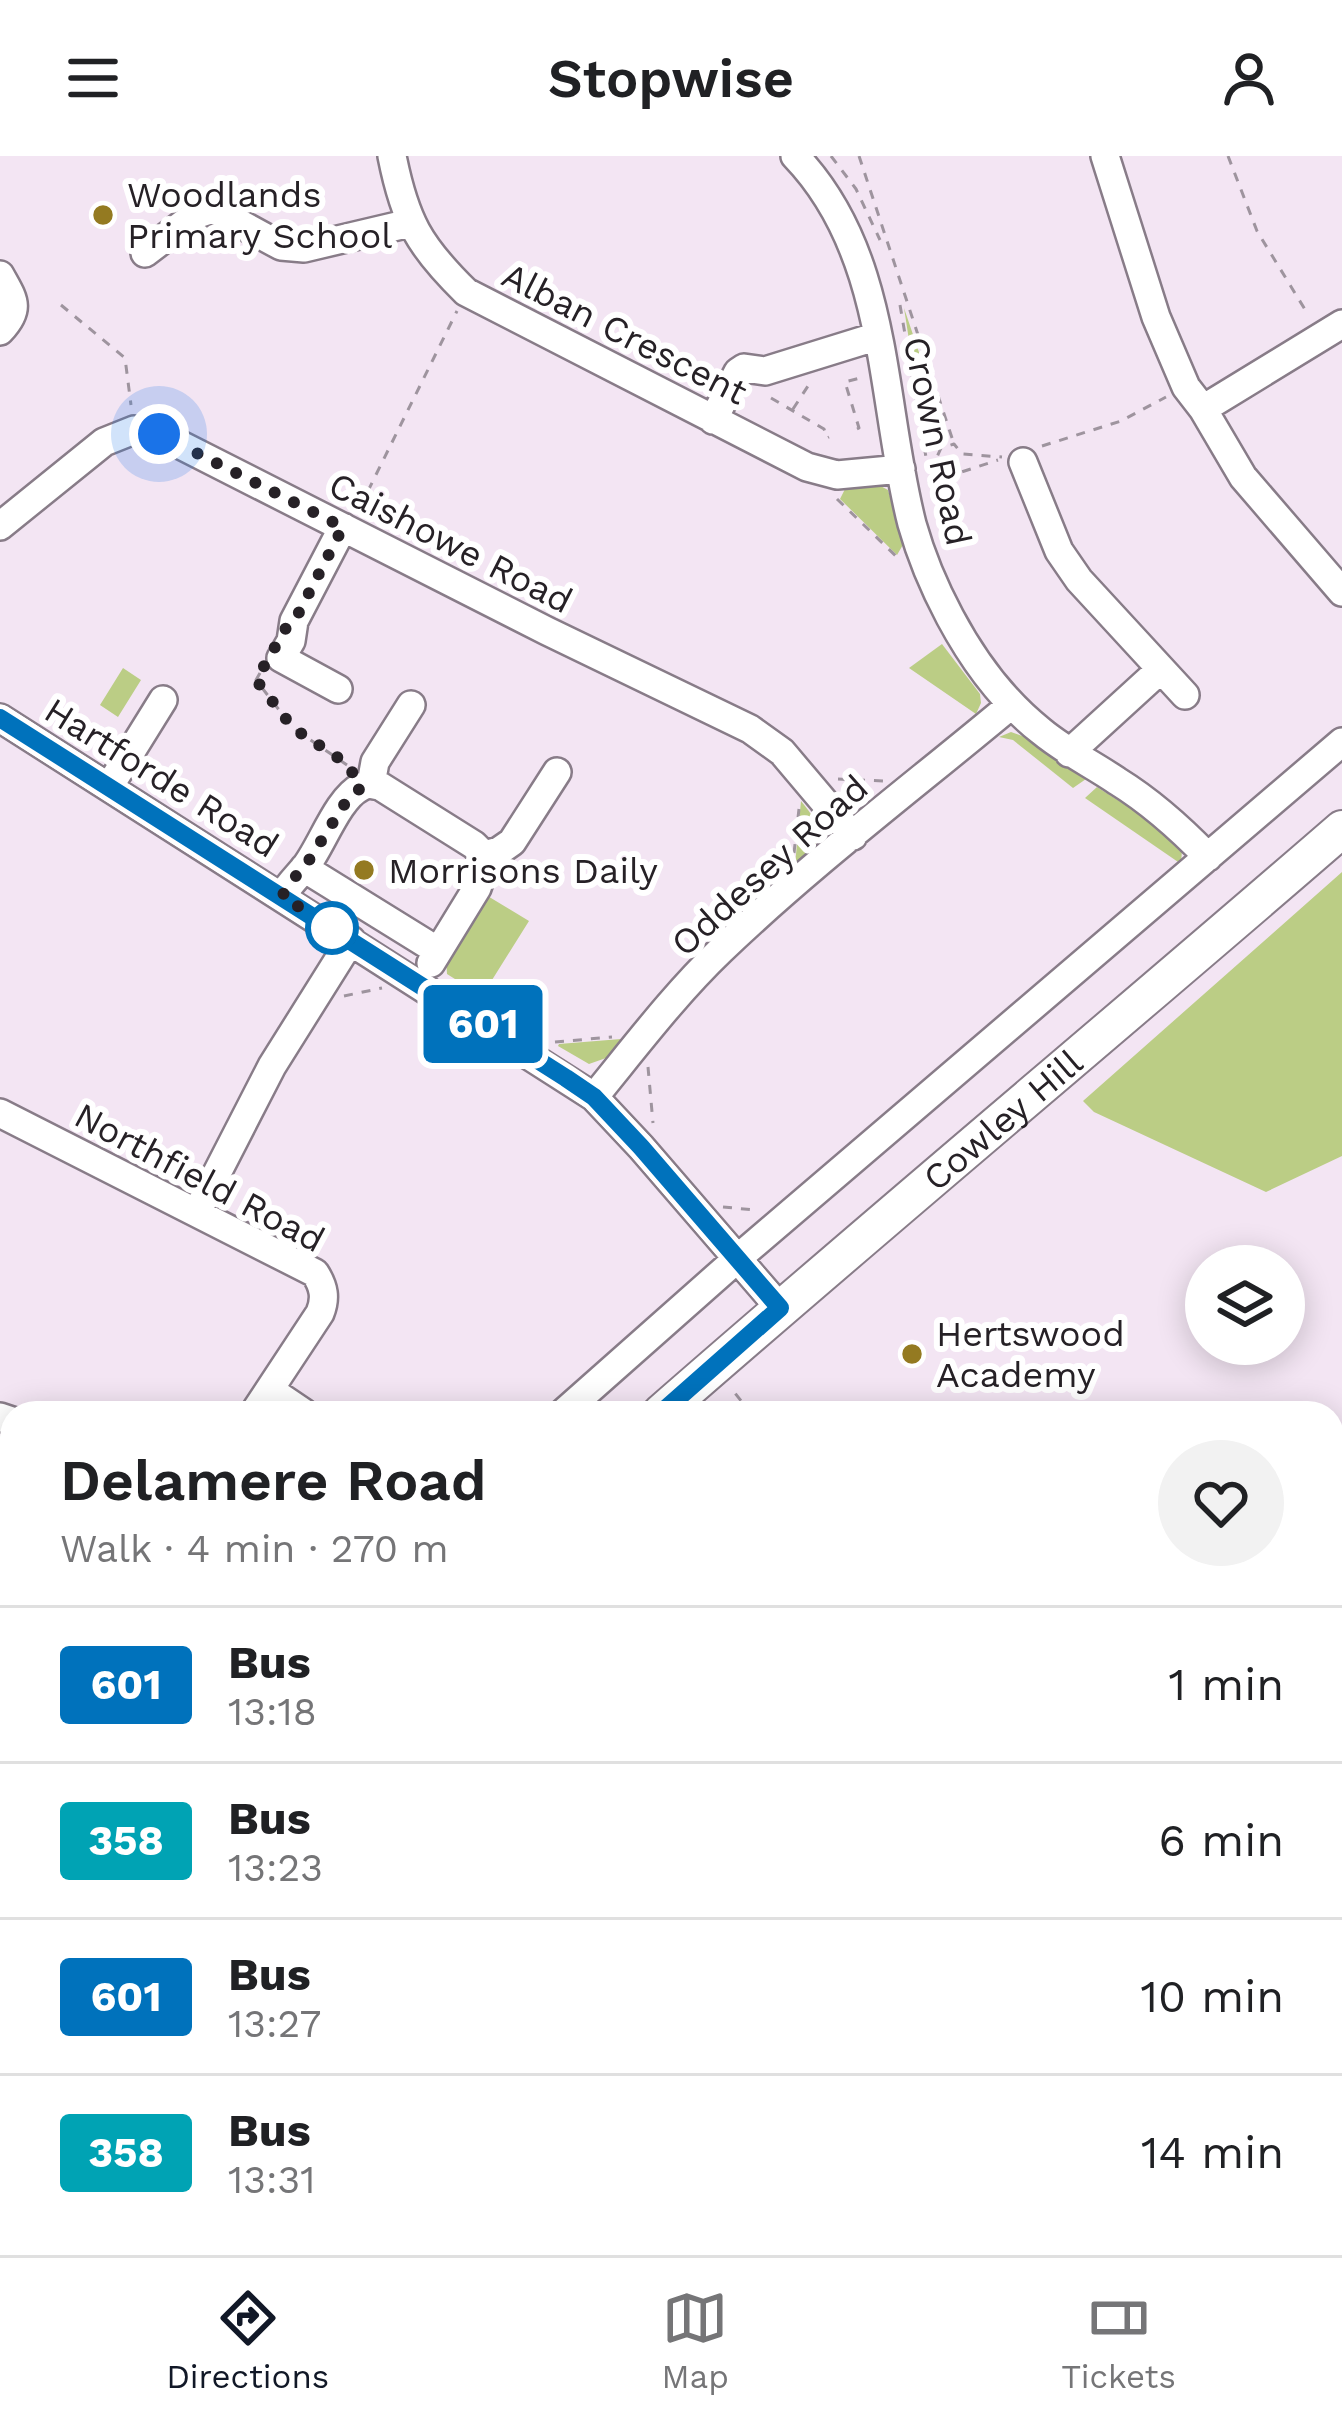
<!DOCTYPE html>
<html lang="en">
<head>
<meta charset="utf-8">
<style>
	:root { --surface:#fff; --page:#f2f2f2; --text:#202124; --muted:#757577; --line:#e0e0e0; --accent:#111827 }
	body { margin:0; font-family:"Work Sans",sans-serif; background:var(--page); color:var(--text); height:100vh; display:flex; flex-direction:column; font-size:45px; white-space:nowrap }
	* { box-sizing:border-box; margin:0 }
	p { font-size:39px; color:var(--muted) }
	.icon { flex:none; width:66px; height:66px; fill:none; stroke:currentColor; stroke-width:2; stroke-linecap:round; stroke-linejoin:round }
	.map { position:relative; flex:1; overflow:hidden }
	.sheet { position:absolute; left:0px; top:1245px; width:1344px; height:855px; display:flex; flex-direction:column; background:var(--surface); border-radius:36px 36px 0 0; box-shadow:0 6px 30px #0003 }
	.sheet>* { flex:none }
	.badge { padding:0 24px; border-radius:9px; font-size:42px; line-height:78px }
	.tools { position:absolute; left:1185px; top:1089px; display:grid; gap:24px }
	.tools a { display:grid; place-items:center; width:120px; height:120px; border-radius:50%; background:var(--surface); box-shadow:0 6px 30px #0003; font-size:60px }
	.you { position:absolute; width:60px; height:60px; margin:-30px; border:9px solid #fff; border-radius:50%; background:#1a73e8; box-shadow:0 0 0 18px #1a73e833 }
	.map>.badge { position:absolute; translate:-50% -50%; box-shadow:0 0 0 6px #fff }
	.round { display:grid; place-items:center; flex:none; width:126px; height:126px; border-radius:63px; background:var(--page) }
	.summary { display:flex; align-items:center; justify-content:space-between; height:204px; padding:0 60px }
	h1 { font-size:57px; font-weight:600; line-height:90px }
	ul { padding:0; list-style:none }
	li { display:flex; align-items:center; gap:36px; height:156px; padding:0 60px; border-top:3px solid var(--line) }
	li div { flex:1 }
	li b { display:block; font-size:45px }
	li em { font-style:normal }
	li .badge { min-width:132px; font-weight:700; text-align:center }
	header { display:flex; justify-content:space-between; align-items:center; height:156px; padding:0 60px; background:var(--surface); font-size:54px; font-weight:600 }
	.menu { display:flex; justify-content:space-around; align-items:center; height:168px; border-top:3px solid var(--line); background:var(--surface); font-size:33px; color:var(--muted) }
	.menu a { display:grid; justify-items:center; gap:6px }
	.menu .current { color:var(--accent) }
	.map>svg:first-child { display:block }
	.green { fill:#bbcd85 }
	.forest { fill:#a0b266 }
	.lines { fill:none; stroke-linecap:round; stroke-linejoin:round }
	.minor-casing { stroke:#887c88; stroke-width:32 }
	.major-casing { stroke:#887c88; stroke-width:40 }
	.path { stroke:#9e949e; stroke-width:3; stroke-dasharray:9 9; stroke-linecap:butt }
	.minor { stroke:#fff; stroke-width:27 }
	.major { stroke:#fff; stroke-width:36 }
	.line-casing { stroke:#fff; stroke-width:27 }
	.line { stroke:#0072bc; stroke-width:18 }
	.walk { stroke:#262126; stroke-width:12; stroke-dasharray:0 21.6 }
	.poi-dot { fill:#947a21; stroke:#fff; stroke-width:4.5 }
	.stop-dot { fill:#fff; stroke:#0072bc; stroke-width:6 }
	.labels { text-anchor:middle; stroke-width:12; stroke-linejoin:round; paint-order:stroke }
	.poi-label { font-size:36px; fill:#262126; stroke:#fff; text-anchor:start }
	.street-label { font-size:36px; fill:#262126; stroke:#fff }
</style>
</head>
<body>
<header><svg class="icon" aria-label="menu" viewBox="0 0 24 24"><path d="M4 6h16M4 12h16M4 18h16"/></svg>Stopwise<svg class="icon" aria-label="person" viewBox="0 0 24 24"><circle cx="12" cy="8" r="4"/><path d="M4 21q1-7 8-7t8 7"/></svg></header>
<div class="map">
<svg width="1342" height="2099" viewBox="0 0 1342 2099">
	<rect width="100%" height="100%" fill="#f3e5f3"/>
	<!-- green -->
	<path class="green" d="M904,152L948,282L944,288L926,293Z
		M873,326L888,334L904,387L897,399L840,343L847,329Z
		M942,488L980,538L981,547L976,558L909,512Z
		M123,512L141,524L118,561L100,549Z
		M1011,576L1025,581L1086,623L1073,632L1013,584L999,581Z
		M1097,631L1159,670L1182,694L1181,708L1085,642Z
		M801,645C826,676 826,683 795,709Z
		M1342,716V1000L1266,1036L1094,956L1083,945Z
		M486,739L529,765L482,840L447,818L446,802Z
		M621,883L606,902L589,908L558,890L559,888Z
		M914,2088H1030V2099H905Z"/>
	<!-- forest -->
	<path class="forest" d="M12,1888V2088H71L61,2099H0V1950Z
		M625,2088H796L805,2099H635Z"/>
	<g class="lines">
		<defs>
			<path id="minor" d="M392,0C405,65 419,90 466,136L807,311L837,319L901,313
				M795,0C890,99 880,244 912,368C921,400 935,433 950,461C973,504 1003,545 1041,575C1065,595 1092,608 1117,625C1151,646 1180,672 1208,701
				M1105,0L1156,161L1186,231L1203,253L1243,321L1342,436
				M145,97L195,59L213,53L281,90L304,92L410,67
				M0,119C13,143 22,152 0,175
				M1203,253L1342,168
				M713,264L738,216L744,212L765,215L878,180
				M1023,306L1059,395L1079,424L1185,539
				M0,370L104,286L134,274L159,278L547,475L750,573L782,596L853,680
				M338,533L281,502L291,485L294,465L343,371
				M0,562L594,941L641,991L780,1152
				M1069,597L1161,513
				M371,628L375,606L411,549
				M109,631L163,544
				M484,699L499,695L512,686L557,616
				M304,712L438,795
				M282,740C289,728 298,720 306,710C322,689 338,642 361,631C369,627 373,629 380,630L474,689L484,699
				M431,807L477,732L481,721L484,699
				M594,941C635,891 674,839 721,794C812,707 914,630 1011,549
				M0,957L315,1117C324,1131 326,1142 320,1157L254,1257
				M197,1056L272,910L351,784
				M270,1234L304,1257
				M563,1257L738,1102L1342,586
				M0,1261L12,1265
				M1332,2081L1342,2087
				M507,2088L519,2099
				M1045,2088V2099
				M1178,2088L1181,2099
				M586,2096L593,2088
				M388,2099L399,2088"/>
			<g id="major">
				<path id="s1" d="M661,1257C886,1060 1116,869 1342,673"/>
				<path d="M0,1636L12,1638"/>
			</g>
		</defs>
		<!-- minor casing -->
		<use href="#minor" class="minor-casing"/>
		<!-- major casing -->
		<use href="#major" class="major-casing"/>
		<!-- path -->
		<path class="path" d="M831,0L856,33L880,84
			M859,0L954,288
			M1228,0L1257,75L1309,160
			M61,149L125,202L131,249
			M900,149L928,313
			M771,242L824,273L827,282L829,281
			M793,253L808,230
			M857,273L859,272L845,226L864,221
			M1042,290L1121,265L1166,241
			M928,313L932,312L941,292L954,288L962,298L1002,301
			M928,327L998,304
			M837,343L899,403
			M360,351L457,155
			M260,517L256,524L293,572L347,609
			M838,623L883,625
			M794,697L799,653
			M344,840L382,832
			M555,886L612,881
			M648,911L653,967
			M723,1051L755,1054
			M730,1257L742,1246L731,1232
			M0,2065L12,2047
			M144,2088H146
			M688,2088L697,2099
			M791,2088L800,2099
			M196,2099L195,2095L202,2088
			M425,2099L436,2088"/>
		<!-- minor -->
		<use href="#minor" class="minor"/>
		<!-- major -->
		<use href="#major" class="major"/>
	</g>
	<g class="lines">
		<defs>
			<path id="line" d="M0,562L566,922L594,941L641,991L780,1152L661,1257"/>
		</defs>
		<!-- line casing -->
		<use href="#line" class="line-casing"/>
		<!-- line -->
		<use href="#line" class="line"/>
		<!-- walk -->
		<path class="walk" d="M159,278L343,371L294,466L286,472L256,524L293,572L346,607L362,631L349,641L304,712L294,722L282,740L351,784L332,772"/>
	</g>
	<!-- markers -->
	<g class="poi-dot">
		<circle cx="103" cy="59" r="12"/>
		<circle cx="364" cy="714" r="12"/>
		<circle cx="912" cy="1198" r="12"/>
	</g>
	<circle class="stop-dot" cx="332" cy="772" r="24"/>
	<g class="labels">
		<!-- poi labels -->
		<g class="poi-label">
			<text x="127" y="51">Woodlands<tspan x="127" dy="41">Primary School</tspan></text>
			<text x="388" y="727">Morrisons Daily</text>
			<text x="936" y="1190">Hertswood<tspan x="936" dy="41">Academy</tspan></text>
		</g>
		<!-- street labels -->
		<g class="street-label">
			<text transform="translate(625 177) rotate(27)" y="13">Alban Crescent</text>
			<text transform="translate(938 285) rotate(78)" y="13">Crown Road</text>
			<text transform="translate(451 386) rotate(27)" y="13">Caishowe Road</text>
			<text transform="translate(162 621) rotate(32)" y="13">Hartforde Road</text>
			<text transform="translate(769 709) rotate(-42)" y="13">Oddesey Road</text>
			<text dy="13" stroke="none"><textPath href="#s1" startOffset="450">Cowley Hill</textPath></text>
			<text transform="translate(200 1021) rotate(28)" y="13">Northfield Road</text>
		</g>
	</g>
</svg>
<div class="tools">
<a><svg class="icon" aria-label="layers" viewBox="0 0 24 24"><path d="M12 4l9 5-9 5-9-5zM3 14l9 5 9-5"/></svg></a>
</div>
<div class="you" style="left:159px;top:278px"></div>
<b class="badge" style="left:483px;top:868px;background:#0072bc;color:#fff">601</b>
<section class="sheet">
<div class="summary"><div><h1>Delamere Road</h1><p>Walk · 4 min · 270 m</p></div><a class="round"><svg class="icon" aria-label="heart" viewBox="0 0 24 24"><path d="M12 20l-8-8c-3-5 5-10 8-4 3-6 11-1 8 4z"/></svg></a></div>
<ul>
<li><span class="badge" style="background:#0072bc;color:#fff">601</span><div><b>Bus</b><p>13:18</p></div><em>1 min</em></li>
<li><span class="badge" style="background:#00a3b4;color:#fff">358</span><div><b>Bus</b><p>13:23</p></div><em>6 min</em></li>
<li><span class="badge" style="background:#0072bc;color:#fff">601</span><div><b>Bus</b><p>13:27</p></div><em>10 min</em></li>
<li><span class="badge" style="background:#00a3b4;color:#fff">358</span><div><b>Bus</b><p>13:31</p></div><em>14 min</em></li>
</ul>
</section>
</div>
<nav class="menu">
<a class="current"><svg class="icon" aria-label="directions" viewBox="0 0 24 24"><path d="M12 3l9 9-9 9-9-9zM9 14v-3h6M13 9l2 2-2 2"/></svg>Directions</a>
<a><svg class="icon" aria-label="map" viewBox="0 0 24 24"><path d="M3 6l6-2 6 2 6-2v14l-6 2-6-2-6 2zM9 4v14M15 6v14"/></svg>Map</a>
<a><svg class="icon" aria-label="tickets" viewBox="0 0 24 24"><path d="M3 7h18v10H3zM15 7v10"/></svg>Tickets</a>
</nav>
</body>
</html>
